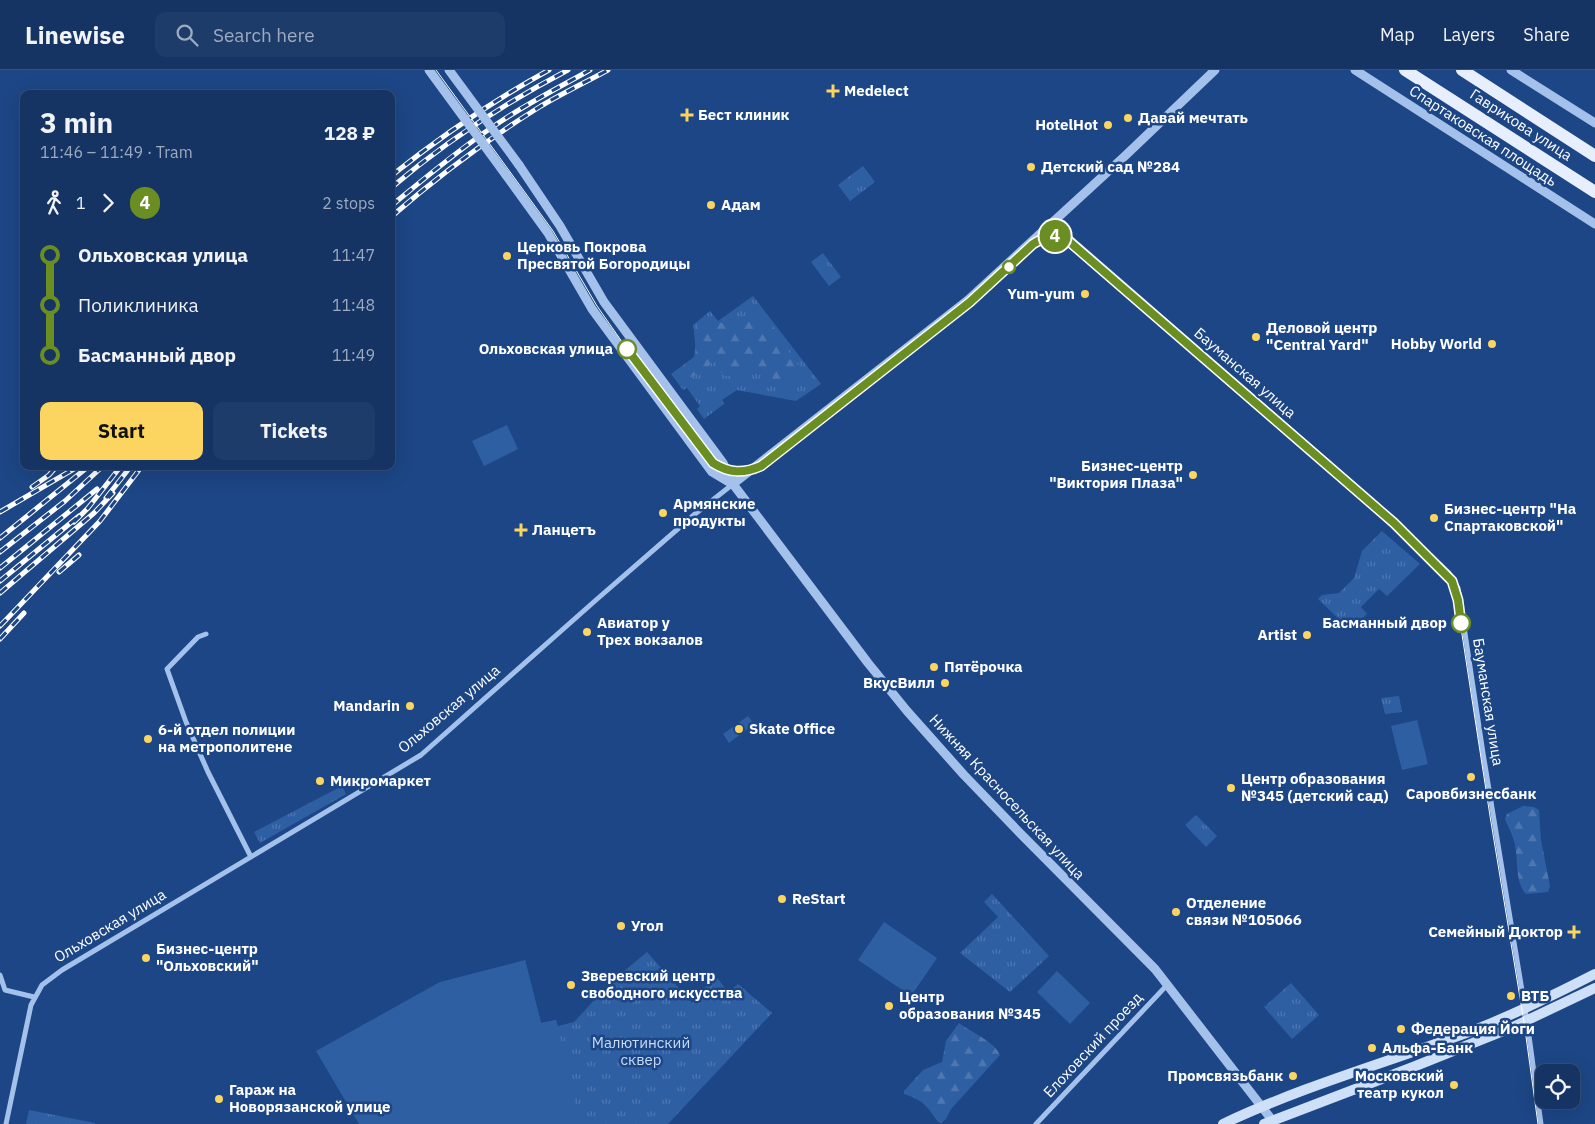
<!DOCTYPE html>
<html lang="en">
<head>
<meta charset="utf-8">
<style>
	:root { --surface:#153464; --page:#1e3c6a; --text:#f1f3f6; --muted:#9daabf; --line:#344f78; --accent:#fcd460 }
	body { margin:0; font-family:"IBM Plex Sans",sans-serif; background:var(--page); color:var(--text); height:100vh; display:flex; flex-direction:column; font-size:19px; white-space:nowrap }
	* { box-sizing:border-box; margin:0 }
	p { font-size:16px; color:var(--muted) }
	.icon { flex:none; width:28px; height:28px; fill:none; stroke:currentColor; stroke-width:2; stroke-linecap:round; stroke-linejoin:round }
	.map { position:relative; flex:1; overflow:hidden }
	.details { position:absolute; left:20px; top:20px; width:375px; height:380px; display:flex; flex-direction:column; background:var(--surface); border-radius:10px; box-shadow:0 5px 20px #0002,0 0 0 1px var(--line) }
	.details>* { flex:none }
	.badge { padding:0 10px; border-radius:16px; font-size:18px; line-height:32px }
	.fabs { position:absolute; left:1535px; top:994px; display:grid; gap:10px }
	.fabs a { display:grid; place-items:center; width:45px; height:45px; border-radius:10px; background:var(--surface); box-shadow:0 5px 20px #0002,0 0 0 1px var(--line); font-size:25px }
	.map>.badge { position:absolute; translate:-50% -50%; box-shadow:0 0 0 2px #fff }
	.legs { display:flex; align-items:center; gap:8px; height:55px; padding:0 20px; font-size:16px }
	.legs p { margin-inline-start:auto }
	.headline { display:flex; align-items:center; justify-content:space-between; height:85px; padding:0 20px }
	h1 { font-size:28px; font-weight:800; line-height:38px }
	.cta { display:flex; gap:10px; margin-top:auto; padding:10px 20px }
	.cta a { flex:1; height:58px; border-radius:10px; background:var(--accent); color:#111; font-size:20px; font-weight:800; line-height:58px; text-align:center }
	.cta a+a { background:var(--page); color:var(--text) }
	ul { padding:0 20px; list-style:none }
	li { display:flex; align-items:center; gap:18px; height:50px; font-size:19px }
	li i { display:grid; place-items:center; width:8px; height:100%; margin:0 6px; background:currentColor }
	li i::after { content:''; width:12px; height:12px; margin:-6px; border:4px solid; border-radius:50%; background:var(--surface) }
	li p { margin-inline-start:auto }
	li:first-child i { background:linear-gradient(#0000 50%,currentColor 0) }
	li:last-child i { background:linear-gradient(currentColor 50%,#0000 0) }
	header { display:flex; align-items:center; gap:30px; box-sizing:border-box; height:70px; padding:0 25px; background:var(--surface); border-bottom:1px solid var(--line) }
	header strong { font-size:24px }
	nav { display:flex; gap:28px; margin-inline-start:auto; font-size:18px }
	.search { width:350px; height:45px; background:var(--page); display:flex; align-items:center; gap:12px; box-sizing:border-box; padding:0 18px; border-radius:10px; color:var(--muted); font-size:19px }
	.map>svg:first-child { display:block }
	.grass { fill:url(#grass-tufts) }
	.forest { fill:url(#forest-firs) }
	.pitch { fill:#2f5fa3 }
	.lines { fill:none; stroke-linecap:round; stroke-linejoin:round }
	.minor { stroke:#a3c1eb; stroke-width:5 }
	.tertiary { stroke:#a3c1eb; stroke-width:9 }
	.secondary { stroke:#cedff8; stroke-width:10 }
	.primary { stroke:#e7effe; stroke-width:12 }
	.tram { stroke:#fff; stroke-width:1 }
	.rail-casing { stroke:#fff; stroke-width:5 }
	.rail { stroke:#1c4685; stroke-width:3; stroke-dasharray:9; stroke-linecap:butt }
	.tertiary-bridge { stroke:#a3c1eb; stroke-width:9 }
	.line-1-casing { stroke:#fff; stroke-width:11 }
	.line-1 { stroke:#6b8e23; stroke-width:8 }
	.poi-dot { fill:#fcd460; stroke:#1c4685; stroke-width:2 }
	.stop-1-dot { fill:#fff; stroke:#6b8e23; stroke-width:2.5 }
	.labels { text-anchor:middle; stroke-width:5; stroke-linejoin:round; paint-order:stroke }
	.poi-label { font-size:15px; font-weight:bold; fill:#fff; stroke:#1c4685; text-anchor:start }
	.street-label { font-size:15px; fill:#fff; stroke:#1c4685 }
	.stop-label { font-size:15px; font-weight:bold; fill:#fff; stroke:#1c4685; text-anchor:end }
	.park-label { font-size:15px; fill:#c8dcf8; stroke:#1c4685 }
</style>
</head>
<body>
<header>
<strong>Linewise</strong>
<div class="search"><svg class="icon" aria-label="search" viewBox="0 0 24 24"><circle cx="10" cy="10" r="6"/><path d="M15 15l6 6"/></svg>Search here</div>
<nav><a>Map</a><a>Layers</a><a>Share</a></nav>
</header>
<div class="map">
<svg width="1595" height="1054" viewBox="0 0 1595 1054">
	<defs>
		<pattern id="grass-tufts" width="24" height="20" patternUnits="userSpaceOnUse" patternTransform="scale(1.25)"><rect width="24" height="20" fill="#2f5fa3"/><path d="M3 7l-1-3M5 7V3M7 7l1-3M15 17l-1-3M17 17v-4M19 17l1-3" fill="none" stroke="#4e77b1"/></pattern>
		<pattern id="forest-firs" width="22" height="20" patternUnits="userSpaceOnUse" patternTransform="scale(1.25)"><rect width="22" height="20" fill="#2f5fa3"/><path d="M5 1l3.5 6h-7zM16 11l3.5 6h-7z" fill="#4e77b1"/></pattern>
	</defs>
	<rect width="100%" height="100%" fill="#1c4685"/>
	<!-- grass -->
	<path class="grass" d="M863,96L875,112L850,131L838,115Z
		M823,183L841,207L829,216L811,192Z
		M753,226L821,314L796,331L737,320L722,330L724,334L704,349L697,339L700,336L687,318L683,320L671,304L694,287L696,271L693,255L710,241L718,251Z
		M1382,461L1420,494L1387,526L1379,519L1361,537L1367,544L1350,560L1318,529L1322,525L1339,523L1354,508L1362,481Z
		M1399,626L1402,642L1385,644L1381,628Z
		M342,716L346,724L260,773L254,762Z
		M1196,745L1217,766L1206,777L1185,755Z
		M992,824L1049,886L1010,922L960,883L998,847L984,832Z
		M647,882L692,933L715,905L728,922L738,914L772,943L668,1054H538L525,890L541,953L556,950L558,956L574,952L611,912Z
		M1291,913L1319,945L1292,969L1264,937Z
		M29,1040L95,1053V1054H26Z"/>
	<!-- forest -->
	<path class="forest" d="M733,247L765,252L772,255L778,263L788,281L800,297L799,310L795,315L772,309L758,298L736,306H725L721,302L716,290L692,307L681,306V303L696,284L694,262C707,244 706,252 724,253Z
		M1523,736L1534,737L1539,740L1541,770L1550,816L1548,822L1526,824C1514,811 1519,788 1514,771C1512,764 1508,756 1505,749L1507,744Z
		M959,953C971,962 995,972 1000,985L951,1039L946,1049L941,1053L938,1052C927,1036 923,1030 904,1024V1021L923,1000L942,992L946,971Z"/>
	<!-- pitch -->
	<path class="pitch" d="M507,355L518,379L484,396L472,371Z
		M748,646L754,654L729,673L723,664Z
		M1417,650L1428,694L1402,700L1391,656Z
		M884,852L937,888L911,926L858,890Z
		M525,890L541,953L556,950L580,1054H359L316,981L440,912Z
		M1057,901L1090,933L1070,954L1037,922Z"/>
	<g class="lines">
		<!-- minor -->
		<path class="minor" d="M1052,152L1373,431L1449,503L1458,518L1460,530L1483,683L1527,951L1541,1054
			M206,564L198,567L167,599L186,652L208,702L251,787
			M0,905L5,920L34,927
			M6,1054L31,935L42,915L62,900L421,685L596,530L695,444L733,414
			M1036,1054L1168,914"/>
		<!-- tertiary -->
		<path class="tertiary" d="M1355,0L1595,154
			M1511,0L1595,53
			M519,95L560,156L604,232L723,393L733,414L868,593L907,641L964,705L1016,759L1155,899L1272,1050
			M506,105L548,163L592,239L712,402L732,414
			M733,414L968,230L1126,85L1215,0"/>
		<!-- secondary -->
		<path class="secondary" d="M1223,1054C1307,1014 1396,990 1482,957C1521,941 1558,923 1595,904
			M1264,1054L1413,997L1513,957L1595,918"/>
		<!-- primary -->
		<path class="primary" d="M1405,0L1595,122
			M1462,0L1595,86"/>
		<!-- tram -->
		<path class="tram" d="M436,0L553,161L597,236L627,279L707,386C723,402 740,405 761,397L970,232L1033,174C1046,165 1059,163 1072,173L1394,453L1447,505L1455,519L1490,746L1524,952L1538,1054"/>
		<defs>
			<path id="rail" d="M391,106C440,67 494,30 549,0
				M391,118C445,72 505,33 568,0
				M391,136C425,108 458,80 494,56C524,35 558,18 590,0
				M391,147C438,106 488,69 541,36C563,23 586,12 608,0
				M32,417L49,405L57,396
				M106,428L131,396
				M0,442L79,396
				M74,452L88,438L121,396
				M0,468L89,396
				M0,482L65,431L103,396
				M0,498L97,419
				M59,502L79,485
				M0,511L79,446
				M0,523L94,443L113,423
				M0,556L100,451L142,396
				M0,569L24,543"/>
		</defs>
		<!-- rail casing -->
		<use href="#rail" class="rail-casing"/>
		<!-- rail -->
		<use href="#rail" class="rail"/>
		<!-- tertiary-bridge -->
		<path class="tertiary-bridge" d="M429,0L506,105
			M449,0L519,95"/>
	</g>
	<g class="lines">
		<defs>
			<path id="line-1" d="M627,279L713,393C729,403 743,404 761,396L970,232L1033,174C1044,167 1051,166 1064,167L1394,453L1452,511L1458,530L1461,553"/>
		</defs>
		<!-- line-1 casing -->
		<use href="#line-1" class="line-1-casing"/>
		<!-- line-1 -->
		<use href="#line-1" class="line-1"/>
	</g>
	<!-- markers -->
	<g class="poi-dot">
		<path d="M830.5 13.5h5v5h5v5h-5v5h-5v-5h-5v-5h5z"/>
		<path d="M684.5 37.5h5v5h5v5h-5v5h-5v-5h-5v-5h5z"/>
		<circle cx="1128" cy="48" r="5"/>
		<circle cx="1108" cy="55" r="5"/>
		<circle cx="1031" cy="97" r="5"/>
		<circle cx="711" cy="135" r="5"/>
		<circle cx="507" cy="186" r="5"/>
		<circle cx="1085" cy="224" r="5"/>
		<circle cx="1256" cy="267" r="5"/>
		<circle cx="1492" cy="274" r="5"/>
		<circle cx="1193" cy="405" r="5"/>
		<circle cx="663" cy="443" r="5"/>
		<circle cx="1434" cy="448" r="5"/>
		<path d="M518.5 452.5h5v5h5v5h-5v5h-5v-5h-5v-5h5z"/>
		<circle cx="587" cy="562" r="5"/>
		<circle cx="1307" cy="565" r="5"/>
		<circle cx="934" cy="597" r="5"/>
		<circle cx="945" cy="613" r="5"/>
		<circle cx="410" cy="636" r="5"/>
		<circle cx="739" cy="659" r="5"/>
		<circle cx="148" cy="669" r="5"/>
		<circle cx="1471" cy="707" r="5"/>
		<circle cx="320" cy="711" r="5"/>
		<circle cx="1231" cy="718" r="5"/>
		<circle cx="782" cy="829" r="5"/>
		<circle cx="1176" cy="842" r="5"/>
		<circle cx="621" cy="856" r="5"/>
		<path d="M1571.5 854.5h5v5h5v5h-5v5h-5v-5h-5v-5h5z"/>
		<circle cx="146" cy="888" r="5"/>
		<circle cx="571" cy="915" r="5"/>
		<circle cx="1511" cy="926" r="5"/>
		<circle cx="889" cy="936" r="5"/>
		<circle cx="1401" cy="959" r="5"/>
		<circle cx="1372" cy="978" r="5"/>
		<circle cx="1293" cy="1006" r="5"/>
		<circle cx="1454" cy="1015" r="5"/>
		<circle cx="219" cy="1029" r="5"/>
	</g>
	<g class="stop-1-dot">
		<circle cx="1009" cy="197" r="6"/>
		<circle cx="627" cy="279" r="9"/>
		<circle cx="1461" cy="553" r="9"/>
	</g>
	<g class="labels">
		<!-- poi labels -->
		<g class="poi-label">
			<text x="844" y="26">Medelect</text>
			<text x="698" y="50">Бест клиник</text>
			<text x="1138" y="53">Давай мечтать</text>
			<text x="1098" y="60" text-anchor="end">HotelHot</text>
			<text x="1041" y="102">Детский сад №284</text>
			<text x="721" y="140">Адам</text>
			<text x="517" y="182">Церковь Покрова<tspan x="517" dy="17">Пресвятой Богородицы</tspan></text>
			<text x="1075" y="229" text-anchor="end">Yum-yum</text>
			<text x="1266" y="263">Деловой центр<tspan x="1266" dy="17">"Central Yard"</tspan></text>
			<text x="1482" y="279" text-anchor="end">Hobby World</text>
			<text x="1183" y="401" text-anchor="end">Бизнес-центр<tspan x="1183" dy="17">"Виктория Плаза"</tspan></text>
			<text x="673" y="439">Армянские<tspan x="673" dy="17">продукты</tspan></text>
			<text x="1444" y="444">Бизнес-центр "На<tspan x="1444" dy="17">Спартаковской"</tspan></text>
			<text x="532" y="465">Ланцетъ</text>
			<text x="597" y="558">Авиатор у<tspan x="597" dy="17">Трех вокзалов</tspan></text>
			<text x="1297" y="570" text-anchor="end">Artist</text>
			<text x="944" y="602">Пятёрочка</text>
			<text x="935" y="618" text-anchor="end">ВкусВилл</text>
			<text x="400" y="641" text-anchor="end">Mandarin</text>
			<text x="749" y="664">Skate Office</text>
			<text x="158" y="665">6-й отдел полиции<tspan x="158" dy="17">на метрополитене</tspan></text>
			<text x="1241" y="714">Центр образования<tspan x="1241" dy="17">№345 (детский сад)</tspan></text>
			<text x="330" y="716">Микромаркет</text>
			<text x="1471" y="729" text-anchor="middle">Саровбизнесбанк</text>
			<text x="792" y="834">ReStart</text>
			<text x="1186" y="838">Отделение<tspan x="1186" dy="17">связи №105066</tspan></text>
			<text x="631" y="861">Угол</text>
			<text x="1563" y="867" text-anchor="end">Семейный Доктор</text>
			<text x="156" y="884">Бизнес-центр<tspan x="156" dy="17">"Ольховский"</tspan></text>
			<text x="581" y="911">Зверевский центр<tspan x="581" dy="17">свободного искусства</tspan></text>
			<text x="1521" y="931">ВТБ</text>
			<text x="899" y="932">Центр<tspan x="899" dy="17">образования №345</tspan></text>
			<text x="1411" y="964">Федерация Йоги</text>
			<text x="1382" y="983">Альфа-Банк</text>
			<text x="1283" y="1011" text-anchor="end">Промсвязьбанк</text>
			<text x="1444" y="1011" text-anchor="end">Московский<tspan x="1444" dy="17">театр кукол</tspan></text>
			<text x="229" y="1025">Гараж на<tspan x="229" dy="17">Новорязанской улице</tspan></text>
		</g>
		<!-- street labels -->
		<g class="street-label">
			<text transform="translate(1521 55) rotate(33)" y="5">Гаврикова улица</text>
			<text transform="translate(1483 66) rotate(33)" y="5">Спартаковская площадь</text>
			<text transform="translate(1245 303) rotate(41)" y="5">Бауманская улица</text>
			<text transform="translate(1488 632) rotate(81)" y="5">Бауманская улица</text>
			<text transform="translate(449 639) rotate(-40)" y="5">Ольховская улица</text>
			<text transform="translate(1007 727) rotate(47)" y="5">Нижняя Красносельская улица</text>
			<text transform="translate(110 856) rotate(-31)" y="5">Ольховская улица</text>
			<text transform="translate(1093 975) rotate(-47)" y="5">Елоховский проезд</text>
		</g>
		<!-- stop labels -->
		<g class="stop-label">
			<text x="613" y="284">Ольховская улица</text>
			<text x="1447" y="558">Басманный двор</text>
		</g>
		<!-- park labels -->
		<g class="park-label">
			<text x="641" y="978">Малютинский<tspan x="641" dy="17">сквер</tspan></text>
		</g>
	</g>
</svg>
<div class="fabs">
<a><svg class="icon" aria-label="locate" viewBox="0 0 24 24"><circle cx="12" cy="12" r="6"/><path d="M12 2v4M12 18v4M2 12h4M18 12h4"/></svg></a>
</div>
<b class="badge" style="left:1055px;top:166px;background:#6b8e23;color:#fff">4</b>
<section class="details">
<div class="headline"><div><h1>3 min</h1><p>11:46 – 11:49 · Tram</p></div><b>128 ₽</b></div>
<div class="legs"><svg class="icon" aria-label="walk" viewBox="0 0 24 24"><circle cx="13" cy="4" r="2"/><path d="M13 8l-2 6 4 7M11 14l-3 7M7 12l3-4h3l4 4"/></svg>1<svg class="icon" aria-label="forward" viewBox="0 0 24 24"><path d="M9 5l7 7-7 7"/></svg><b class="badge" style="background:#6b8e23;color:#fff">4</b><p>2 stops</p></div>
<ul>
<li><i style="color:#6b8e23"></i><b>Ольховская улица</b><p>11:47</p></li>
<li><i style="color:#6b8e23"></i><span>Поликлиника</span><p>11:48</p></li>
<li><i style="color:#6b8e23"></i><b>Басманный двор</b><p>11:49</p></li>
</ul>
<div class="cta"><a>Start</a><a>Tickets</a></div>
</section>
</div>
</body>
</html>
